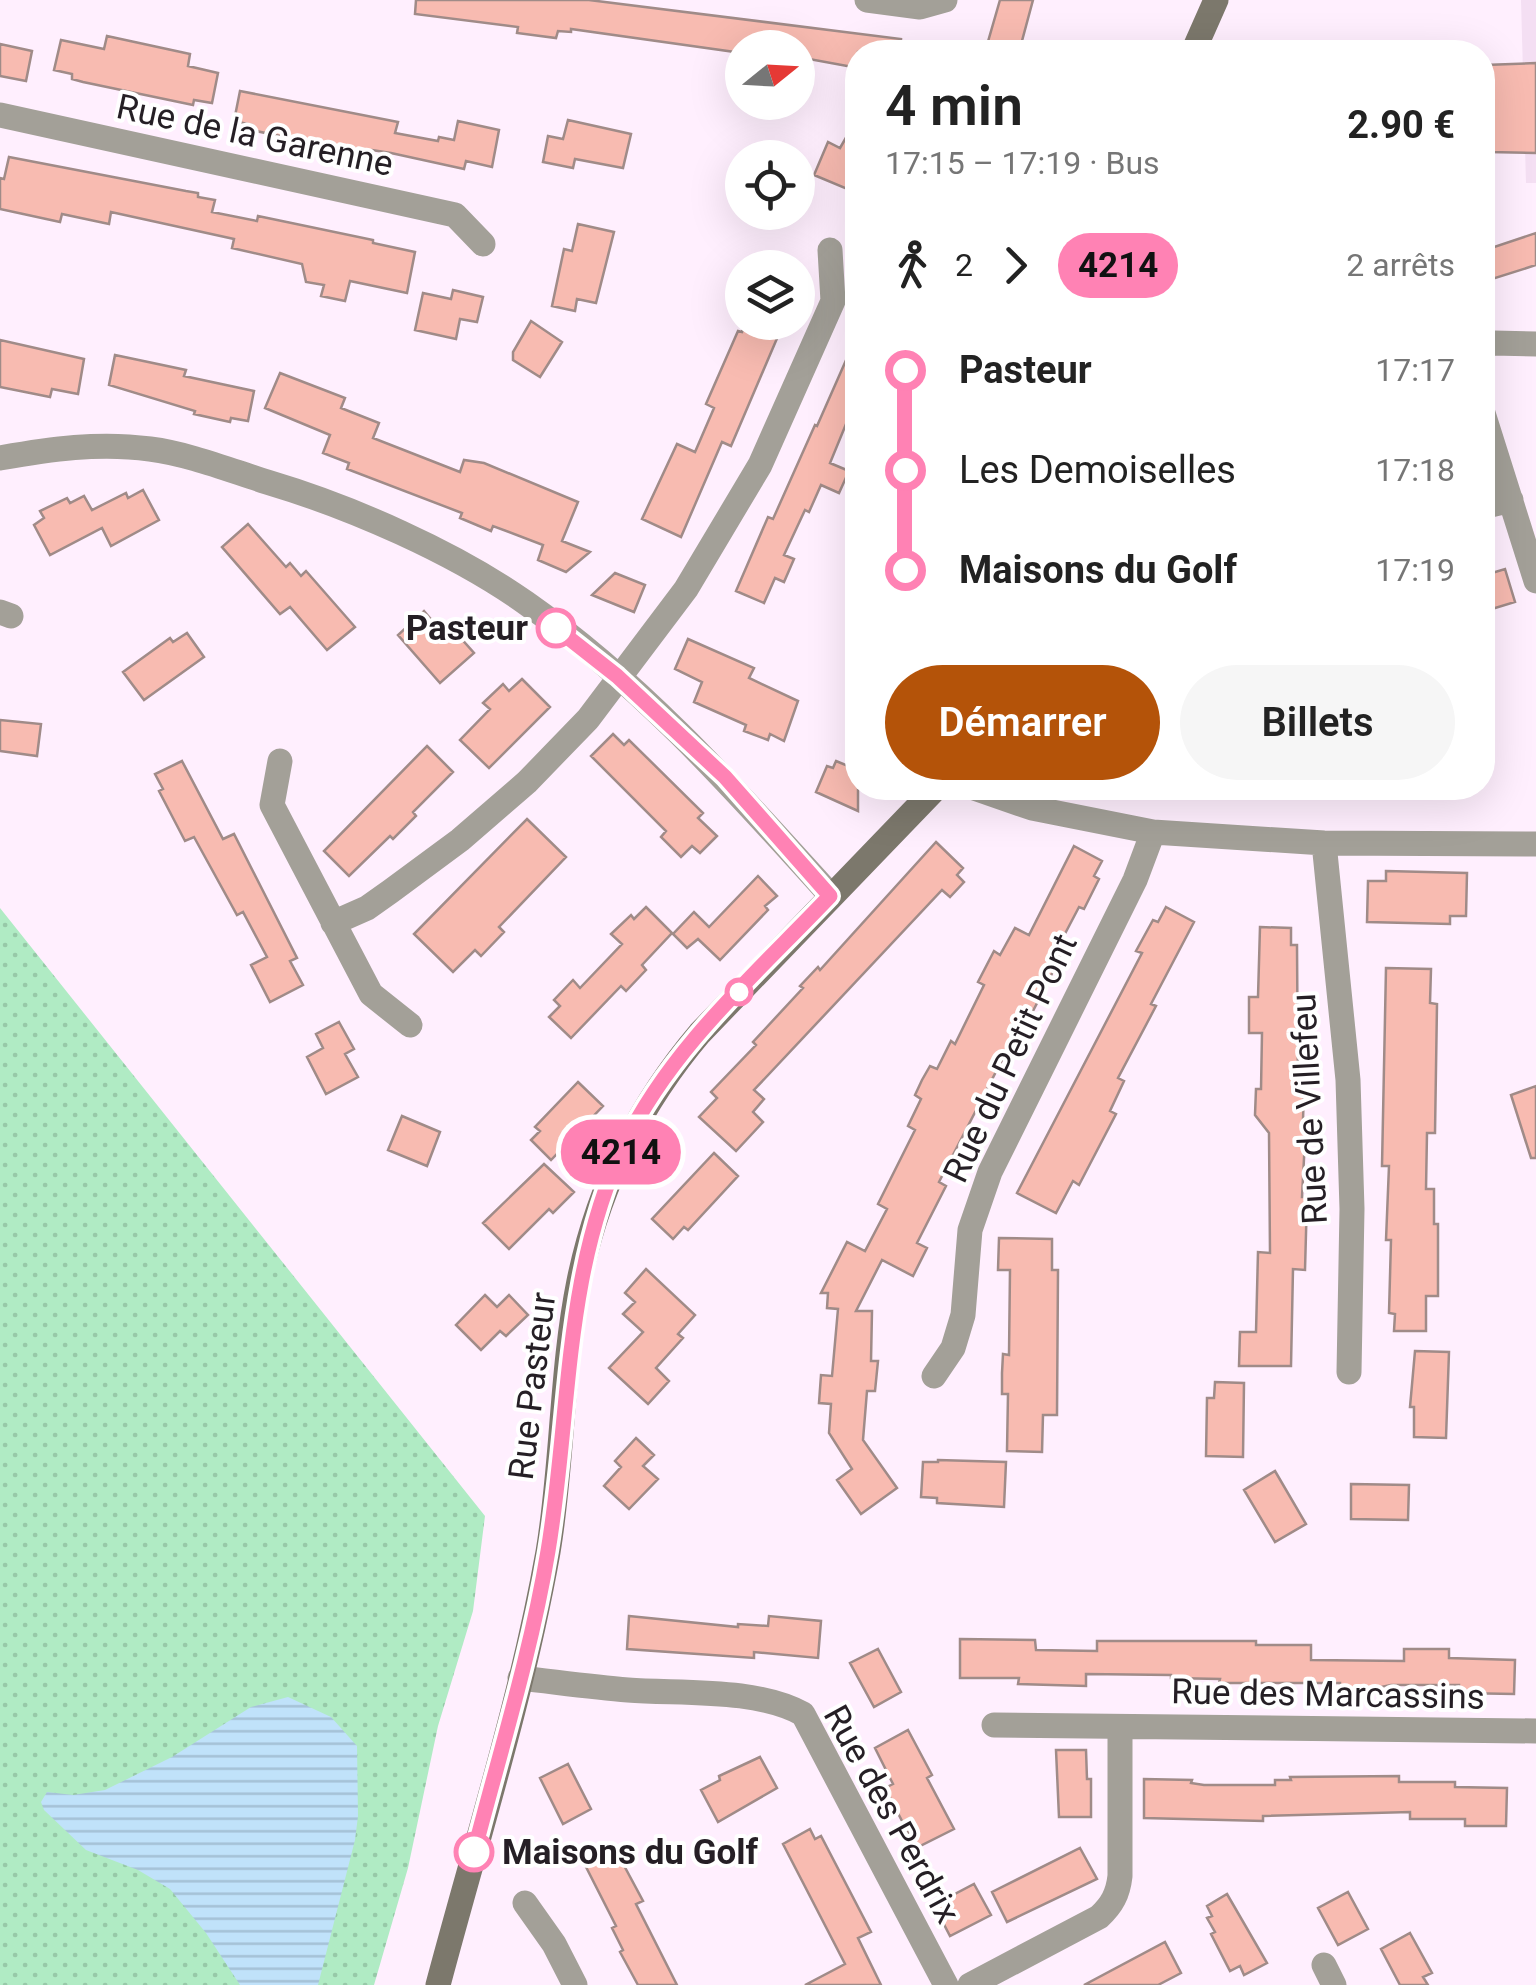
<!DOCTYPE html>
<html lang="fr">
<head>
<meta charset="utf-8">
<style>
	:root { --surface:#fff; --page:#f6f6f6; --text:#222; --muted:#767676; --accent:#b45309 }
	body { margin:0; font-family:Roboto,sans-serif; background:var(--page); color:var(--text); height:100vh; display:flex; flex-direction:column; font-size:38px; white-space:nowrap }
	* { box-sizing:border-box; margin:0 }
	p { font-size:32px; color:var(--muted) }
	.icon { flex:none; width:55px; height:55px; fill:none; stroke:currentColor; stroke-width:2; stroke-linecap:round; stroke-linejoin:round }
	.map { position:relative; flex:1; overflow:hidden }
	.details { position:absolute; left:845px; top:40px; width:650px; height:760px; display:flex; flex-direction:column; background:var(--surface); border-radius:40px; box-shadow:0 10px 40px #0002 }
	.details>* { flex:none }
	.badge { padding:0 20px; border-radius:32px; font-size:35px; line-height:65px }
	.needle { width:65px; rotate:72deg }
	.fabs { position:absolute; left:725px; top:30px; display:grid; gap:20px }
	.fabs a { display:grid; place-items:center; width:90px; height:90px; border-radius:50%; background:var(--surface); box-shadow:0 10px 40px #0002; font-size:50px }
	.map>.badge { position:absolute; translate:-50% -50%; box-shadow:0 0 0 5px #fff }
	.legs { display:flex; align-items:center; gap:15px; height:110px; padding:0 40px; font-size:32px }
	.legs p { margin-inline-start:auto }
	.summary { display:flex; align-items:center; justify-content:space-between; height:170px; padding:0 40px }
	h1 { font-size:55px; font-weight:600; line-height:75px }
	.cta { display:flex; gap:20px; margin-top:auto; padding:20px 40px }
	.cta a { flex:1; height:115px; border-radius:60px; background:var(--accent); color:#fff; font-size:40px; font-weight:600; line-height:115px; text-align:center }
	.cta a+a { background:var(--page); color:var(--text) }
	ul { padding:0 40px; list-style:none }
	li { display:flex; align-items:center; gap:35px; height:100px; font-size:38px }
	li i { display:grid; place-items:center; width:15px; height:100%; margin:0 12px; background:currentColor }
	li i::after { content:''; width:25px; height:25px; margin:-12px; border:8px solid; border-radius:50%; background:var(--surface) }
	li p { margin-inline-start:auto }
	li:first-child i { background:linear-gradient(#0000 50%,currentColor 0) }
	li:last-child i { background:linear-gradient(currentColor 50%,#0000 0) }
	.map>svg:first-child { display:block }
	.built { fill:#f4dff3 }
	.grass { fill:url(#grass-dots) }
	.water { fill:url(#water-rules) }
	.building { fill:#f8bbb1; stroke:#a08b88; stroke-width:2.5 }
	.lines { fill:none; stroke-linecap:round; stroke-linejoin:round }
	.street { stroke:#a3a098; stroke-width:25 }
	.secondary { stroke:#7c786c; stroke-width:25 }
	.line-1-casing { stroke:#fff; stroke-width:22 }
	.line-1 { stroke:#ff82b4; stroke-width:15 }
	.stop-1-dot { fill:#fff; stroke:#ff82b4; stroke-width:5 }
	.labels { text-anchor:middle; stroke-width:8; stroke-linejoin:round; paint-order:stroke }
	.street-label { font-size:35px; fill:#251f25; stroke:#fff }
	.stop-label { font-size:35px; font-weight:bold; fill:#251f25; stroke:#fff; text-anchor:end }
</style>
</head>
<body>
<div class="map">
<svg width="1536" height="1985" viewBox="0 0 1536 1985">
	<defs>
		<pattern id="grass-dots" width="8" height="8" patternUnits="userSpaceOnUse" patternTransform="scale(2.5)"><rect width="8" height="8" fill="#b0ebc4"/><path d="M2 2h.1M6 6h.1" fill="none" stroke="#97c9a8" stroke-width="1.8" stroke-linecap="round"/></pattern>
		<pattern id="water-rules" width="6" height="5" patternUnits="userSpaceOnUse" patternTransform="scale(2.5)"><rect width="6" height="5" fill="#c0e2fa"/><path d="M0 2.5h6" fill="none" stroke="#a5c1d6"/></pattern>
	</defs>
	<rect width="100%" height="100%" fill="#ffeffe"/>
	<!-- built -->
	<path class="built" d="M1521,0H1536V183H1526Z"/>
	<!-- grass -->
	<path class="grass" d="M0,908L485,1516L473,1611L438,1726L408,1868L374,1985H0Z"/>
	<!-- water -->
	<path class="water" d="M288,1697L331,1717L357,1746L358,1816L355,1840L318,1985H240L206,1933L170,1889L138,1870L86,1850L44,1810L41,1802L47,1792L73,1795L105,1790L172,1757L251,1707Z"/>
	<!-- building -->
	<path class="building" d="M416,0H589L901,39L900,52H858V68L798,57V48H742V53L571,29V32L558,31L556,38L517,33L518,27L415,14Z
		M1000,0H1033L1019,52H985Z
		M107,36L190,54L188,66L218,73L212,103L194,100L193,105L83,82L72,79V74L54,70L61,40L104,49Z
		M0,44L32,51L26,81L0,76Z
		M1536,63V153L1489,152L1485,65Z
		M240,91L398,122L395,133L438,141L439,137L454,140L458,121L499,130L492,167L466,161L464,169L391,153L372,150L362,153L251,130L252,125L234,121Z
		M858,117V179L852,191L814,175L828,142L840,148Z
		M568,120L631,134L623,168L575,159L573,168L543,162L548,136L563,139Z
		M9,157L186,191L198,193V197L215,200L212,212L257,221L258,216L373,240V243L415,252L407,293L350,281L345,301L321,296L324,285L306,282L302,264L232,248L234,239L111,212L109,224L62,214L60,222L0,209V178L4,179Z
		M578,224L614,232L596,303L577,299L575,311L552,306L564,249L572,251Z
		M1536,233V265L1489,280L1482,251Z
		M453,290L483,297L477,322L460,319L456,339L415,330L423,293L451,299Z
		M531,321L562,342L540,377L513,360V352Z
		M746,322H784L731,446L722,442L681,537L642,519L677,444L695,452L714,408L706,404L738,331L742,332Z
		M858,333V415L851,412L830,463L849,471L839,493L821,485L809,512L805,510L784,555L794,559L784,582L775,578L764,603L736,591L768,517L773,519L815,425L817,426Z
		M0,340L84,359L78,394L52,389L50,397L0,387Z
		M115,355L186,370L184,376L254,391L248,421L231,418L230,422L194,414L195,411L109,385Z
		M280,373L345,398L341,408L379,423L373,438L460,472L464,460L484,463L578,502L562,541L590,552L566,572L538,560L543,545L493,526L491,531L460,518L462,513L347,469L349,463L323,453L330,435L265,408Z
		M143,490L159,520L111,546L102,528L50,555L34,525L44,518L40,511L67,498L70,503L84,496L92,510L126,493L128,498Z
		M248,524L286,567L290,563L301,576L306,571L355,627L327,650L290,607L280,614L222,547Z
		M1505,569L1515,602L1482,612V576Z
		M615,573L645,585L634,612L592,595Z
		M424,611L441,631L449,625L474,653L440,683L398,635Z
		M187,633L204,657L144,700L123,672L170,638L173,642Z
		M688,639L754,668L749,678L798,701L784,741L770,734L768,740L744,731L746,725L694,702L702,682L675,669Z
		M522,679L550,707L489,768L460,740L490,709L483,703L503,684L509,691Z
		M0,720L41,724L37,756L0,751Z
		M613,734L624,745L629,740L703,813L698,818L717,836L700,853L692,846L681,857L661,837L666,831L591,756Z
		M427,746L453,772L413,812L416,816L393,839L390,836L349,876L324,851Z
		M182,761L223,839L234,834L297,958L290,961L303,985L270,1002L251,965L267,957L243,912L237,915L194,837L185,841L159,791L163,789L155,774Z
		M836,761L858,770V811L816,792L827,766L833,768Z
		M527,819L566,857L499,927L504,932L481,956L475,950L453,972L414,934Z
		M936,842L963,868L957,875L964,882L950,897L942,890L754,1090L764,1099L753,1112L763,1122L736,1151L699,1117L717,1098L711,1092L756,1045L753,1042L803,988L800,986L818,967L820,970Z
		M1074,846L1102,861L1094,876L1099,879L1084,909L1079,907L1057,949L1062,952L1049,980L1019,1038L1015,1035L939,1182L946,1186L917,1243L927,1248L913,1276L882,1260L856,1311H872L871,1361H878L875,1391H867L863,1440L897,1488L861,1514L837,1480L852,1469L829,1433L831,1404L819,1403L821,1375L832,1376L838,1309L827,1308L828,1293H821L847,1242L865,1251L887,1209L878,1204L915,1130L908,1126L921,1099L915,1095L922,1080L930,1066L937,1069L951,1041L955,1044L984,985L978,982L994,951L1000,955L1015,928L1029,935Z
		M1386,871L1467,873L1466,916H1450V924L1367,922L1368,881H1386Z
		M758,876L777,896L765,906L768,910L720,960L698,939L687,948L673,934L694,912L709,927Z
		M646,907L672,933L642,965L646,970L626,991L621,986L571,1038L549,1017L560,1006L554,1000L573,980L580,988L622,944L611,934L631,915L634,919Z
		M1166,907L1194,922L1151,1004L1156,1006L1118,1078L1124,1081L1110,1111L1116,1114L1079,1185L1073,1181L1056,1213L1017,1193L1142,953L1136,951L1153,920L1158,922Z
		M1260,927L1291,928V945H1297L1298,1090H1304L1303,1120H1306L1302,1197H1307L1305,1270L1293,1269L1291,1366H1239L1240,1332H1256L1258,1252L1270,1253L1269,1133L1255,1115L1256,1089H1261L1262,1033H1249V997H1258Z
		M1386,968L1431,969L1430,1003L1437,1004L1435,1133H1427L1426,1189H1434V1224H1438V1296H1426V1331H1394L1395,1314L1389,1313L1391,1240H1386L1389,1166H1382Z
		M339,1022L354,1049L345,1054L358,1077L326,1094L307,1057L323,1048L316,1034Z
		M578,1082L603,1106L551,1160L531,1140L540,1131L535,1127Z
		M1536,1086V1158H1531L1511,1095Z
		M402,1116L440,1132L427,1166L388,1150Z
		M714,1153L738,1176L688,1230L684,1227L673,1239L652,1219Z
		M544,1164L574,1192L553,1213L549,1209L509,1249L483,1223Z
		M999,1238L1052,1239V1270H1058L1057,1415H1043L1042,1452L1007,1451L1008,1394H1002V1373L1003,1354L1009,1355L1010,1270H998Z
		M646,1269L695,1315L678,1334L683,1338L656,1368L669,1381L648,1404L609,1368L643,1332L623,1314L635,1302L625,1293Z
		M485,1295L497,1307L509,1295L528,1315L506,1336L500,1331L481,1350L456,1325Z
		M1415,1351L1449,1352L1446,1438L1414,1437V1407H1410Z
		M1215,1382L1244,1383L1243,1457L1206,1456L1207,1398H1214Z
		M636,1438L654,1455L643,1466L658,1479L629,1509L604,1486L621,1467L615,1461Z
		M938,1460L1006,1462L1004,1507L937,1503V1498L921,1497L923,1462H938Z
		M1275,1471L1306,1524L1275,1542L1244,1490Z
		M1351,1484L1409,1485L1408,1520L1351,1519Z
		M629,1616L738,1627V1624L768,1626L769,1616L821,1621L818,1658L754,1652V1658L627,1649Z
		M960,1639L1035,1640L1036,1650L1097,1651V1641H1256V1645H1311V1660L1404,1661V1649H1449V1658L1515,1660L1514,1694L1459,1693V1685H1391L1381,1687V1693H1340V1683H1219L1220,1679L1171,1678V1675L1086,1674V1686L1018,1684L1019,1678H960Z
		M878,1649L901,1692L874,1707L850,1663Z
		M908,1730L932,1775L927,1778L954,1829L916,1848L885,1788L893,1784L875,1748Z
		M1056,1750H1086L1087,1779H1091V1817H1059Z
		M760,1757L777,1788L718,1822L701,1790L720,1780L719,1776Z
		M568,1764L591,1809L563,1824L540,1778Z
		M1399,1776V1782H1455V1787L1507,1788L1506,1826H1465V1819H1410V1812L1263,1816V1821L1144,1818V1779L1192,1780L1191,1783L1204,1785H1275V1780H1291L1290,1777Z
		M810,1829L815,1839L821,1836L871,1932L858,1938L881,1985H805L845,1964L783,1844Z
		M613,1845L643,1901L636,1904L677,1985H638L620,1952L623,1950L612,1928L616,1926L583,1861Z
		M1080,1848L1097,1879L1007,1922L992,1892Z
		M974,1884L991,1915L950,1936L934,1905Z
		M1348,1892L1368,1929L1338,1945L1318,1908Z
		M1227,1894L1267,1963L1244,1975L1240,1966L1230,1971L1211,1934L1215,1932L1207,1918L1212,1916L1207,1906Z
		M1410,1933L1432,1973L1423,1977L1428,1985H1400L1381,1949Z
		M1165,1942L1181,1973L1158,1985H1084Z"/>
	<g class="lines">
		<!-- street -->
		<path class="street" d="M867,0L920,7L945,0
			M0,115L455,215L483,244
			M1482,348L1493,343L1536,344
			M1482,410L1536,581
			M0,458C50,449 99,442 150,449C189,454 229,470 267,482C351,507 454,552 526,603C642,684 737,792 831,896
			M1482,507L1511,500
			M0,612L11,616
			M280,761L272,805L371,994L410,1025
			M974,788L1032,808L1153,832L1324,843L1536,844
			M1324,843L1348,1080L1352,1209L1349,1372
			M333,923L367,908L391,891L460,840L527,782L588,719L686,589L760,465L833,301L830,250
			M934,1376L953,1348L963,1315L970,1230L990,1172L1135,880L1153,832
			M520,1678C556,1682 592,1687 628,1690C682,1694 756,1688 803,1714L946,1985
			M994,1725L1536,1731
			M525,1903L554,1944L575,1985
			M1324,1965L1334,1985
			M970,1985L1099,1917C1112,1905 1118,1894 1120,1876V1727"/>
		<!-- secondary -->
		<path class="secondary" d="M1193,52L1216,0
			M438,1985C476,1842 522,1698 548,1552C563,1463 561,1370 579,1281C598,1188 639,1105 700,1033L936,788"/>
	</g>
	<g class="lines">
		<defs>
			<path id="line-1" d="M474,1852C500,1752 531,1653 548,1551C571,1414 563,1274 624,1145C671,1047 757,973 830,896L725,777L617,676L556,628"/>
		</defs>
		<!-- line-1 casing -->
		<use href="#line-1" class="line-1-casing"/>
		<!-- line-1 -->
		<use href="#line-1" class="line-1"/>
	</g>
	<!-- markers -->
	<g class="stop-1-dot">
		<circle cx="556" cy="628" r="18"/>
		<circle cx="739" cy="992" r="12"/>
		<circle cx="474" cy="1852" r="18"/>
	</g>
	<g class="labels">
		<!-- street labels -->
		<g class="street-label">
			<text transform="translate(255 135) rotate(12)" y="12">Rue de la Garenne</text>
			<text transform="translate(1010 1058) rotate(-65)" y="12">Rue du Petit Pont</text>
			<text transform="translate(1309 1109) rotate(-93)" y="12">Rue de Villefeu</text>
			<text transform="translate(532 1386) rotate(-83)" y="12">Rue Pasteur</text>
			<text transform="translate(1328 1694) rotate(1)" y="12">Rue des Marcassins</text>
			<text transform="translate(892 1814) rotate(61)" y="12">Rue des Perdrix</text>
		</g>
		<!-- stop labels -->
		<g class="stop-label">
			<text x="528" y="640">Pasteur</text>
			<text x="502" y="1864" text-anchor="start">Maisons du Golf</text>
		</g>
	</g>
</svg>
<div class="fabs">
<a><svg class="needle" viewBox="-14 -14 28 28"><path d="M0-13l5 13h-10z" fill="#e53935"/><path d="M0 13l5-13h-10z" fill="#767676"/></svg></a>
<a><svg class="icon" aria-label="locate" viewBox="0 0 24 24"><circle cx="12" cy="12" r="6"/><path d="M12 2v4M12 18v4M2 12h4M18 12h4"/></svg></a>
<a><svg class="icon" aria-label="layers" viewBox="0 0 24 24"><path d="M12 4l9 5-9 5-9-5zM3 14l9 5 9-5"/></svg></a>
</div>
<b class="badge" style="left:621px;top:1152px;background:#ff82b4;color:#111">4214</b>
<section class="details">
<div class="summary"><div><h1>4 min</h1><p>17:15 – 17:19 · Bus</p></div><b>2.90 €</b></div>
<div class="legs"><svg class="icon" aria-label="walk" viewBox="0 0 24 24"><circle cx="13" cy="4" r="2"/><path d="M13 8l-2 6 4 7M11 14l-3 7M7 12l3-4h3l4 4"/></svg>2<svg class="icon" aria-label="forward" viewBox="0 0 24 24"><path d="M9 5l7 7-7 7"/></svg><b class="badge" style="background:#ff82b4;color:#111">4214</b><p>2 arrêts</p></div>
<ul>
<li><i style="color:#ff82b4"></i><b>Pasteur</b><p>17:17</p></li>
<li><i style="color:#ff82b4"></i><span>Les Demoiselles</span><p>17:18</p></li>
<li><i style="color:#ff82b4"></i><b>Maisons du Golf</b><p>17:19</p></li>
</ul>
<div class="cta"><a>Démarrer</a><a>Billets</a></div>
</section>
</div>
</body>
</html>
